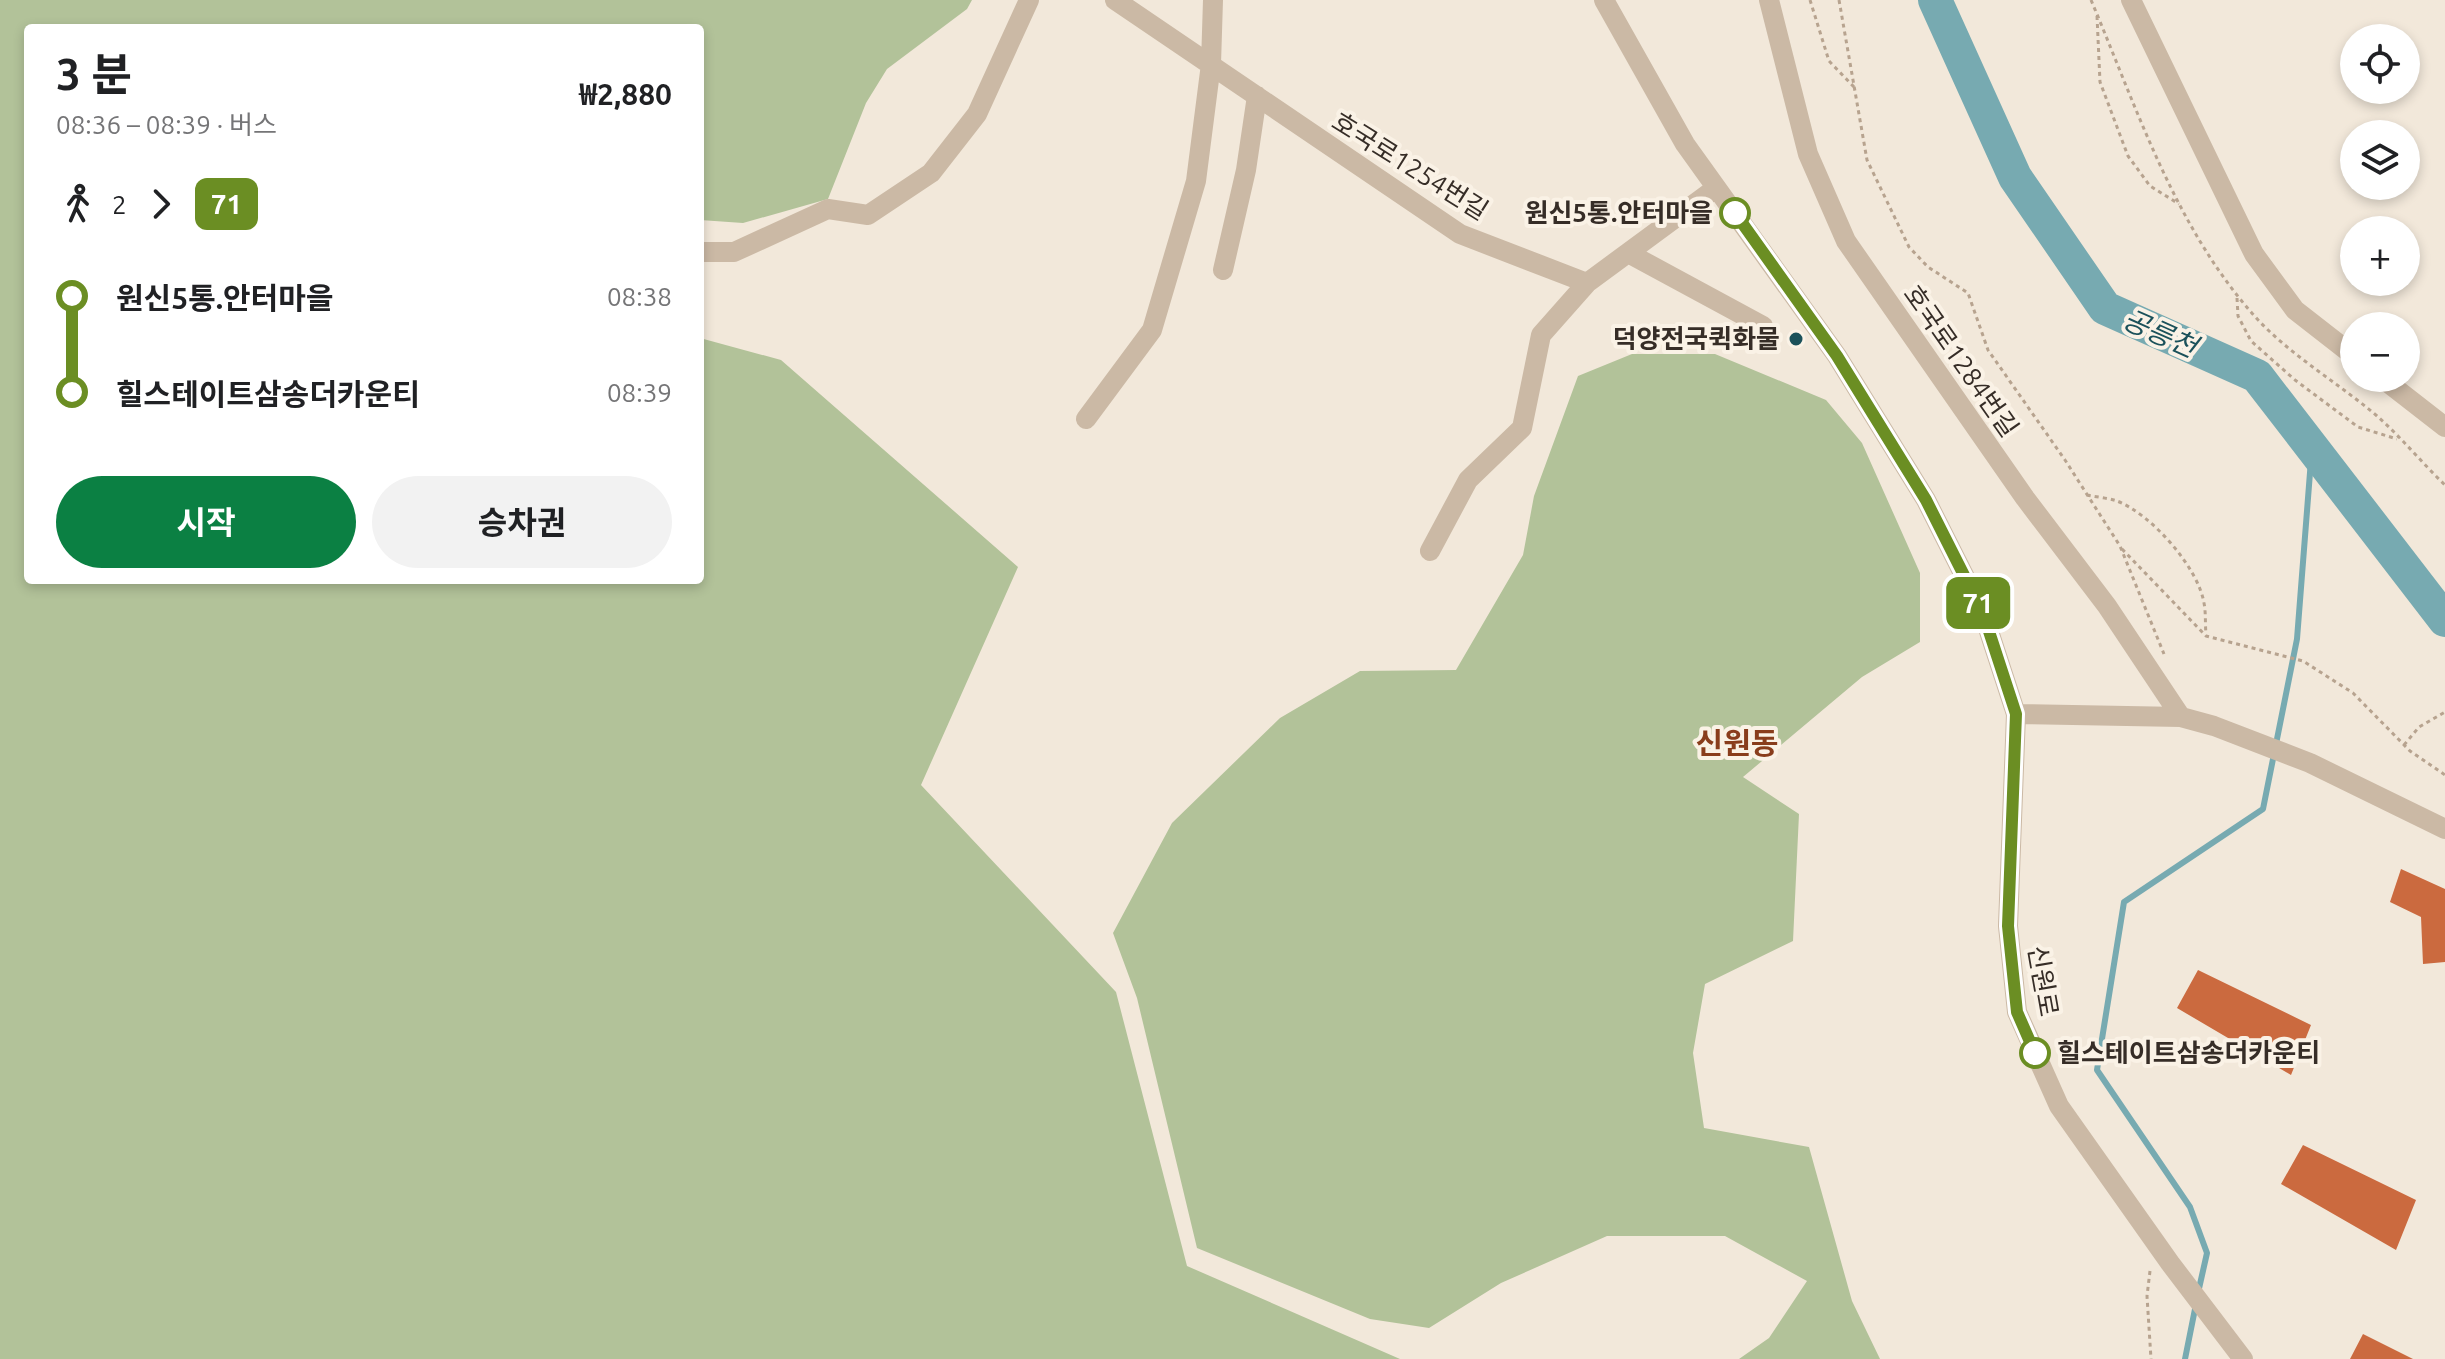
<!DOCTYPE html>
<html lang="ko">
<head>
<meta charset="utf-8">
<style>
	:root { --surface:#fff; --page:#f2f2f2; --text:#202124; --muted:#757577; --accent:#0b8043 }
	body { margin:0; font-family:Ubuntu,"Noto Sans KR",sans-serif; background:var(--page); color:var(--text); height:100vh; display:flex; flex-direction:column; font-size:30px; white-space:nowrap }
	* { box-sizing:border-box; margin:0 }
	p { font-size:26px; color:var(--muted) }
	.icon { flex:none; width:44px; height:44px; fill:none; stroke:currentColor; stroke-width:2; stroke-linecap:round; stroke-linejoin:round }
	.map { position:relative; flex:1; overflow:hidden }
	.sheet { position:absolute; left:24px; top:24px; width:680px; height:560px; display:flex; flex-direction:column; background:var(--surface); border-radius:8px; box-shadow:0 4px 12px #0003 }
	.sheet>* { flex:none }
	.badge { padding:0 16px; border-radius:12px; font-size:28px; line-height:52px }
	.tools { position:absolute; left:2340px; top:24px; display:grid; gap:16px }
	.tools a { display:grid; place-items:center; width:80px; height:80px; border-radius:50%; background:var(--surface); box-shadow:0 4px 12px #0003; font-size:40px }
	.map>.badge { position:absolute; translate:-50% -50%; box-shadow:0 0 0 4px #fff }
	.legs { display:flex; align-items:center; gap:12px; height:88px; padding:0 32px; font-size:26px }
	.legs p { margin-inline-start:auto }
	.headline { display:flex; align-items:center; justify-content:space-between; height:136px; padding:0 32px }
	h1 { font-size:44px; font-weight:700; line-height:60px }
	.primary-button { display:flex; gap:16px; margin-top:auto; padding:16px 32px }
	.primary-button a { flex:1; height:92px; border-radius:48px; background:var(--accent); color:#fff; font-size:32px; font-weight:700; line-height:92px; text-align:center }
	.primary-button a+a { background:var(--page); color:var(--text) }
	ul { padding:0 32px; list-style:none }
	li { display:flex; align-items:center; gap:28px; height:96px; font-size:30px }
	li i { display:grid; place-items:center; width:12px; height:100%; margin:0 10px; background:currentColor }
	li i::after { content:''; width:20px; height:20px; margin:-10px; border:6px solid; border-radius:50%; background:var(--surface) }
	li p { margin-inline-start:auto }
	li:first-child i { background:linear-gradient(#0000 50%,currentColor 0) }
	li:last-child i { background:linear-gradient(currentColor 50%,#0000 0) }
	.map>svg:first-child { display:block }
	.green { fill:#b2c299 }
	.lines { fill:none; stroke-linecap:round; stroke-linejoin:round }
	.stream { stroke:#77aab1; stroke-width:6 }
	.river { stroke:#77aab1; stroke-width:34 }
	.building { fill:#cb6a3f }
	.path { stroke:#b7a38f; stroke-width:3; stroke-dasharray:4 4; stroke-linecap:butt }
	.minor { stroke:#cbb9a5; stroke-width:20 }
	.line-1-casing { stroke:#fff; stroke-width:18 }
	.line-1 { stroke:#6b8e23; stroke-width:12 }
	.stop-1-dot { fill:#fff; stroke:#6b8e23; stroke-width:4 }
	.poi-dot { fill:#1b515a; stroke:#faf2e6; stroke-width:3 }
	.labels { text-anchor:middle; stroke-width:8; stroke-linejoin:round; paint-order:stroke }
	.street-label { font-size:26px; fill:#362d27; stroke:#faf2e6 }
	.stop-label { font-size:26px; font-weight:bold; fill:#362d27; stroke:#faf2e6; text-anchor:end }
	.poi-label { font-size:26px; font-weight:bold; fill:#362d27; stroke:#faf2e6; text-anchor:end }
	.water-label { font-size:28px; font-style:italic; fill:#1b515a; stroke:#faf2e6 }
	.quarter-label { font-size:30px; font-weight:bold; fill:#893d1c; stroke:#faf2e6 }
</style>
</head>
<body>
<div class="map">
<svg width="2445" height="1359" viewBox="0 0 2445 1359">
	<rect width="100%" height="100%" fill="#f2e8da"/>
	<!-- green -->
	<path class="green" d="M0,0H972L967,9L887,69L866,103L828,199L743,223L700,220V28H28V580H700V338L781,360L1018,567L921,785L1116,992L1187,1266L1400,1359H0Z
		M1632,354H1715L1826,400L1862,443L1920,573V642L1862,677L1743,777L1799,814L1793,941L1705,984L1693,1053L1704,1128L1809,1147L1852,1301L1880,1359H1739L1769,1338L1807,1281L1725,1236H1607L1501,1283L1429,1328L1370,1319L1197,1248L1137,998L1113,933L1172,823L1280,718L1360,671L1456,670L1523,555L1534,496L1578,376Z"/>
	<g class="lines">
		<!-- stream -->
		<path class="stream" d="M2198,1293L2207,1253L2190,1207L2097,1070L2124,902L2263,809L2297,639L2312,447
			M2185,1359L2196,1304"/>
		<!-- river -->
		<path class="river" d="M1935,0L2015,177L2105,308L2257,376L2445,620"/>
	</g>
	<!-- building -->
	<path class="building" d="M2401,869L2445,889V962L2423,964L2421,917L2390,902Z
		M2198,970L2311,1025L2291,1075L2177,1008Z
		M2303,1145L2416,1200L2396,1250L2281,1184Z
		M2363,1334L2413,1359H2350Z"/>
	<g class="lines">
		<!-- path -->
		<path class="path" d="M1810,0L1829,61L1854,87
			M1839,0L1867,160L1909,247L1928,267L1968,293L1988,350L2065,460L2120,546L2164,654
			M2091,0C2136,106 2174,224 2251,312C2286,353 2336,381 2377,416C2401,437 2422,463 2445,485
			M2097,16L2100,82L2128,156L2150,186L2179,204
			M2237,298L2238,316L2251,341L2295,380L2358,427L2397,439
			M2087,495C2096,497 2108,498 2117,501C2151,514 2198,567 2204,603C2206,613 2205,624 2206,634
			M2122,549L2206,636L2303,661L2353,693L2410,751L2445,775
			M2404,745L2419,727L2445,712
			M2150,1271L2147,1296L2151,1359"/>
		<!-- minor -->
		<path class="minor" d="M1115,0L1460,234L1587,283
			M1604,0L1685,144L1837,356L1926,500L1983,613L2016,714L2008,926L2017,1012L2059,1106L2170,1263L2243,1359
			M1769,0L1808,154L1846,241L2025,498L2107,606L2181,717
			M2131,0L2254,254L2295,310L2354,356
			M700,252H734L828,209L868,215L931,173L977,114L1029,0
			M1628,253L1763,326
			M1223,270L1246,170L1257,96
			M2382,378L2445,427
			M1086,419L1152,330L1196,181L1211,64L1213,0
			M1430,551L1468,480L1522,428L1541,335L1587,283L1716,188
			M2016,714L2181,717L2214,726L2310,763L2445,829"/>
	</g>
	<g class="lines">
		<defs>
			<path id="line-1" d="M1735,213L1837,356L1926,500L1983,613L2016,714L2008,926L2017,1012L2035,1053"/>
		</defs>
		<!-- line-1 casing -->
		<use href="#line-1" class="line-1-casing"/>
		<!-- line-1 -->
		<use href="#line-1" class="line-1"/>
	</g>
	<!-- markers -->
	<g class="stop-1-dot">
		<circle cx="1735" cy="213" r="14"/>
		<circle cx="2035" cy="1053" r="14"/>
	</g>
	<circle class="poi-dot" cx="1796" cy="339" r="8"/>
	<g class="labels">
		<!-- street labels -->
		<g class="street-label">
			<text transform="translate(1410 166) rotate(32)" y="9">호국로1254번길</text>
			<text transform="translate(1961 361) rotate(55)" y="9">호국로1284번길</text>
			<text transform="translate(2043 981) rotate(80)" y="9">신원로</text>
		</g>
		<!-- stop labels -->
		<g class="stop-label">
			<text x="1713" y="222">원신5통.안터마을</text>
			<text x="2057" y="1062" text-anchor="start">힐스테이트삼송더카운티</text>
		</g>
		<!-- poi labels -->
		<g class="poi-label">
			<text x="1780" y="348">덕양전국퀵화물</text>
		</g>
		<!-- water labels -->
		<g class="water-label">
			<text transform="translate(2160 333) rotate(24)" y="10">공릉천</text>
		</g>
		<!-- quarter labels -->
		<g class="quarter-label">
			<text x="1737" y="754">신원동</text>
		</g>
	</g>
</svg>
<div class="tools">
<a><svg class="icon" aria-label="locate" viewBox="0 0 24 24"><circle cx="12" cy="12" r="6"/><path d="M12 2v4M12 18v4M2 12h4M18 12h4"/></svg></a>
<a><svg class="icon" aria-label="layers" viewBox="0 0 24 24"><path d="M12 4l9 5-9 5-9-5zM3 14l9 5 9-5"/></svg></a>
<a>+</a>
<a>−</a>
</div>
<b class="badge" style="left:1978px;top:603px;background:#6b8e23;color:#fff">71</b>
<section class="sheet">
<div class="headline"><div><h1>3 분</h1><p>08:36 – 08:39 · 버스</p></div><b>₩2,880</b></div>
<div class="legs"><svg class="icon" aria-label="walk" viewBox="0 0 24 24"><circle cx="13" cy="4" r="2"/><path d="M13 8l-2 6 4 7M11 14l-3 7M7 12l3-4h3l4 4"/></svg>2<svg class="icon" aria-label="forward" viewBox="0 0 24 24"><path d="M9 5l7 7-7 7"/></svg><b class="badge" style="background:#6b8e23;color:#fff">71</b></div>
<ul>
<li><i style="color:#6b8e23"></i><b>원신5통.안터마을</b><p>08:38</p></li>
<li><i style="color:#6b8e23"></i><b>힐스테이트삼송더카운티</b><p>08:39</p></li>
</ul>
<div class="primary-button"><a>시작</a><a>승차권</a></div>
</section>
</div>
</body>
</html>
